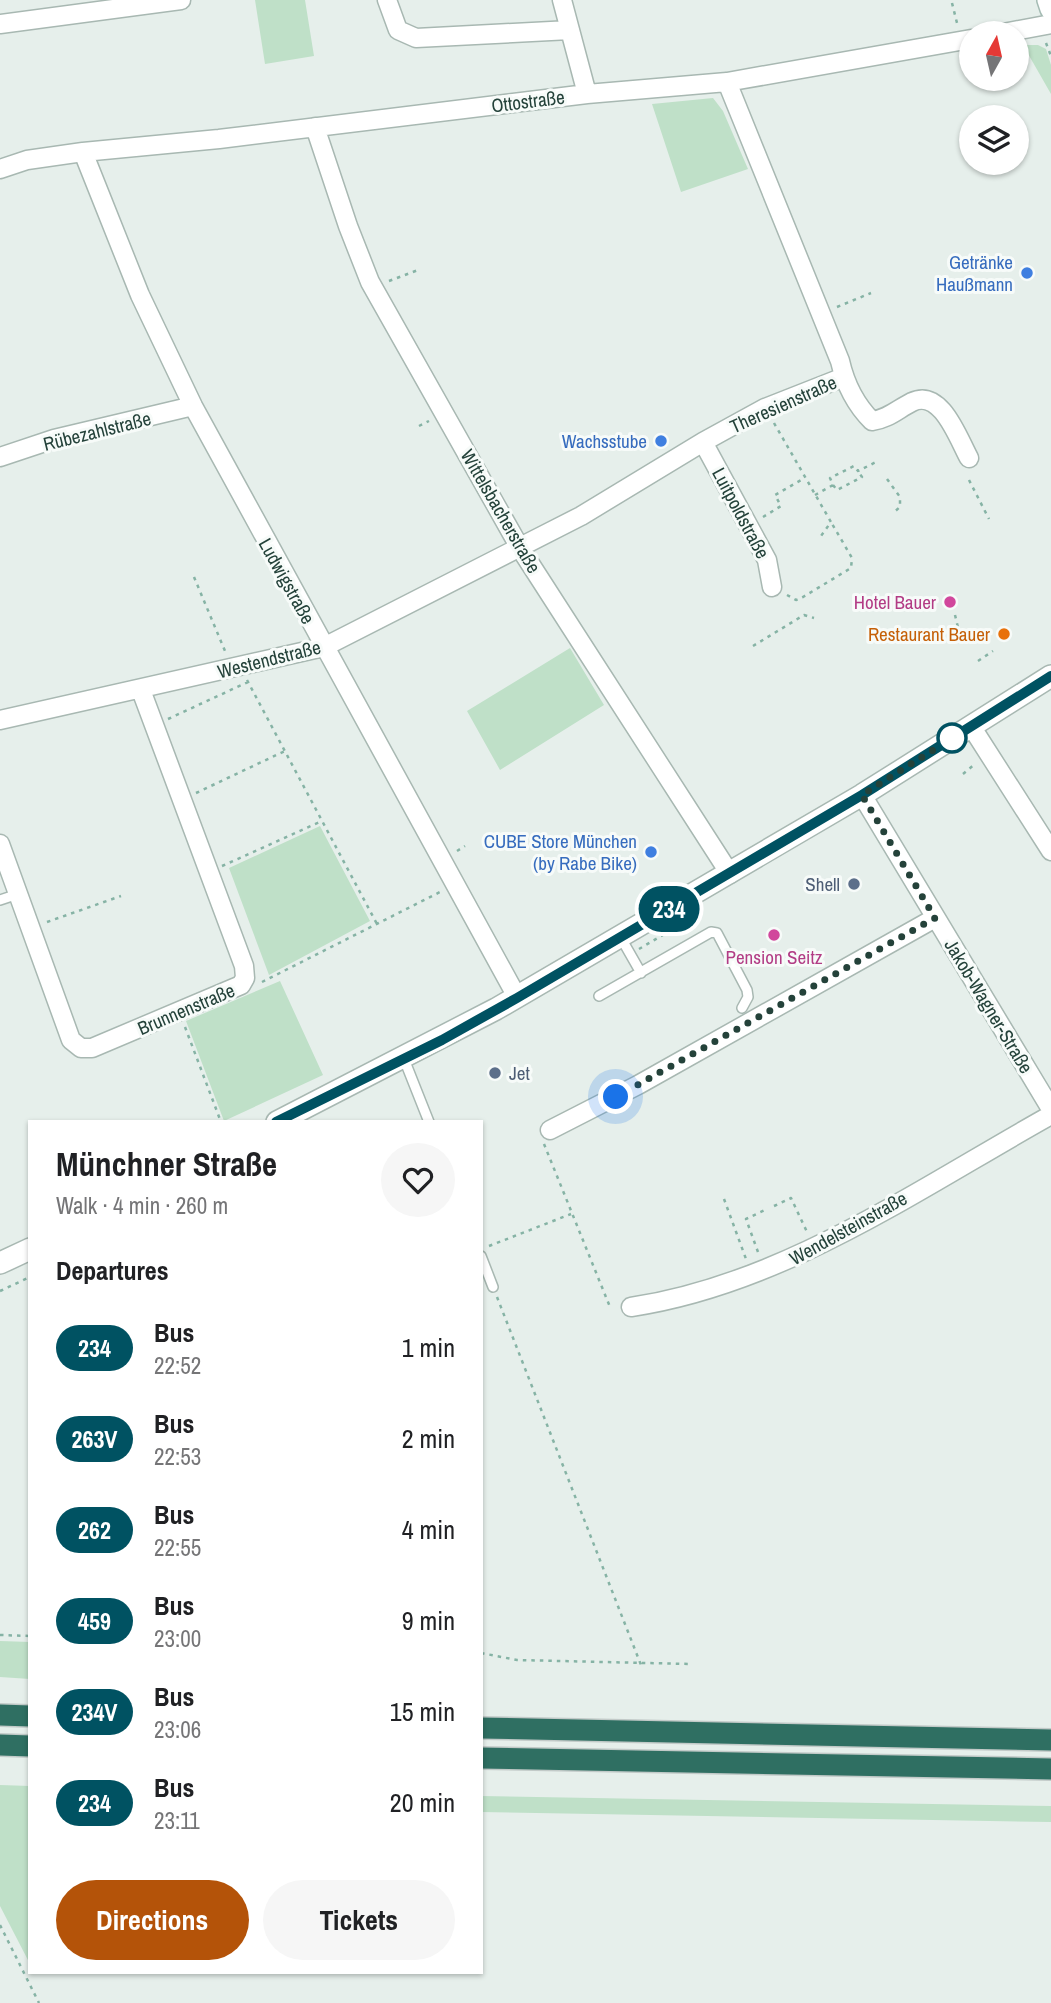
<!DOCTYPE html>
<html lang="en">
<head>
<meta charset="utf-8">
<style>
	:root { --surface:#fff; --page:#f6f6f6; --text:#202124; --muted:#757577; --accent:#b45309 }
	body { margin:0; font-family:"Archivo Narrow",sans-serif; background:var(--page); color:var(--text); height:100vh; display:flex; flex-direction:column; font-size:26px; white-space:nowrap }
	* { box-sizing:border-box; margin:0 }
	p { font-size:23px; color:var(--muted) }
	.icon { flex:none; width:38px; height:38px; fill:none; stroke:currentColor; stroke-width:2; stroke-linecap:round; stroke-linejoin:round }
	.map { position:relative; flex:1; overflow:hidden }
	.side { position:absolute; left:28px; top:1120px; width:455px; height:854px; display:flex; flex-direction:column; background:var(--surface); border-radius:0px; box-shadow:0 2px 5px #0004 }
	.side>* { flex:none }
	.badge { padding:0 14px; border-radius:23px; font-size:24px; line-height:46px }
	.needle { width:46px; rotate:8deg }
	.fabs { position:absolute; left:959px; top:21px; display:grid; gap:14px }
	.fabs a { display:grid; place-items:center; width:70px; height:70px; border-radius:50%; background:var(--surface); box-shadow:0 2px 5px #0004; font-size:35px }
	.you { position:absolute; width:35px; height:35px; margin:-18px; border:5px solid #fff; border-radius:50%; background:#1a73e8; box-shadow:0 0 0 10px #1a73e833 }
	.map>.badge { position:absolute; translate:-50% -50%; box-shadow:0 0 0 4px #fff }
	h2 { padding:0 28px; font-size:26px; line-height:63px }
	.round { display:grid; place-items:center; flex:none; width:74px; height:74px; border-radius:37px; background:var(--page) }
	.head { display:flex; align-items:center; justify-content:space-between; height:119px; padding:0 28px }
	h1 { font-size:33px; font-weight:800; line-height:52px }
	.cta { display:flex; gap:14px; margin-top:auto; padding:14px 28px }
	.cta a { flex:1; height:80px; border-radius:42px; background:var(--accent); color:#fff; font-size:28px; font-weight:800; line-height:80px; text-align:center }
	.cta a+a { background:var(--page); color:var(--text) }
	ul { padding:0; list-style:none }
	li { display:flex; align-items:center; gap:21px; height:91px; padding:0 28px }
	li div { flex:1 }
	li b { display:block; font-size:26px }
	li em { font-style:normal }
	li .badge { min-width:77px; font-weight:700; text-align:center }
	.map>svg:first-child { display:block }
	.green { fill:#bfe0c8 }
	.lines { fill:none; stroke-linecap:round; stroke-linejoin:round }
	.service-casing { stroke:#a8b8b2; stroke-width:12 }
	.minor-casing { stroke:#a8b8b2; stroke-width:21 }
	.tertiary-casing { stroke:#a8b8b2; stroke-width:24 }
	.secondary-casing { stroke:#a4bbb3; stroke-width:24 }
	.motorway-casing { stroke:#c2cac8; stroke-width:24 }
	.path { stroke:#86b3a5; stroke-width:2.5; stroke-dasharray:3.5 5; stroke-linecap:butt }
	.service { stroke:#fff; stroke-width:9 }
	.minor { stroke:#fff; stroke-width:18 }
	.tertiary { stroke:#fff; stroke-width:21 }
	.secondary { stroke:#fff; stroke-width:21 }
	.motorway { stroke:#2f6f62; stroke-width:21 }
	.line-casing { stroke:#fff; stroke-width:16 }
	.line { stroke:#005262; stroke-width:10 }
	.walk { stroke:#24423a; stroke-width:7; stroke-dasharray:0 12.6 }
	.shop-dot { fill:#3f7fe0; stroke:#f7fbf9; stroke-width:2.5 }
	.hotel-dot { fill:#d1479c; stroke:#f7fbf9; stroke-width:2.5 }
	.food-dot { fill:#e8710a; stroke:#f7fbf9; stroke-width:2.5 }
	.stop-dot { fill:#fff; stroke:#005262; stroke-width:3.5 }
	.service-dot { fill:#5c6f8a; stroke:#f7fbf9; stroke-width:2.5 }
	.labels { text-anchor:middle; stroke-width:6; stroke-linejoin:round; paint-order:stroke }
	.street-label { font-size:19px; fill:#24423a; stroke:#f7fbf9 }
	.shop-label { font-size:19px; fill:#366cbe; stroke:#f7fbf9; text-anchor:end }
	.hotel-label { font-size:19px; fill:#b23c85; stroke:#f7fbf9; text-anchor:end }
	.food-label { font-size:19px; fill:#c56008; stroke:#f7fbf9; text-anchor:end }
	.service-label { font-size:19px; fill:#4e5e75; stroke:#f7fbf9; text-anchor:end }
</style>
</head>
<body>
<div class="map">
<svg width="1051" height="2003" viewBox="0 0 1051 2003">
	<rect width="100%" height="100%" fill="#e6efeb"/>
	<!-- green -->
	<path class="green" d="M255,0H305L314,56L265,64Z
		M1023,45H1038L1046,49L1051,65V94Z
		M713,98L723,111L748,169L681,192L652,104Z
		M570,648L604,705L500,770L467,711Z
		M320,826L370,921L269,975L229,868Z
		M280,981L323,1075L224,1121L186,1021Z
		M0,1641L30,1642V1679L0,1677Z
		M0,1785L30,1786V1964L0,1906Z
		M481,1796L1051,1806V1822L481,1812Z"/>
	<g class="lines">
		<defs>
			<path id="service" d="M0,900L18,894
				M621,938L641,973
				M599,996L711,932L717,933L747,990L748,997L742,1008
				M404,1059L429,1122
				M481,1256L493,1287"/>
			<path id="minor" d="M387,0L398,30L416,38L570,30
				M562,0L587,94
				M0,24L181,0
				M1003,33L1051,24
				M727,82L840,361C845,383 856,405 872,421C888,419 898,409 912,402C941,388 958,438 969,458
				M315,127L348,226L370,282L520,548L730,874
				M83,152L140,295L193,406L517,997
				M0,169L27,160L83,152L219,139L587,94L727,82L971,39
				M703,442L767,560L772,587
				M0,457L54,439L193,406
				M0,720L324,647L581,516L703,442L765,408L844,377
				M971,726L1051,851
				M862,795L1051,1109
				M0,844L71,1040L81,1048H92L241,985L245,978L244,966L141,690
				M550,1130L638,1085L935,918
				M631,1307C784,1284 918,1189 1051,1115"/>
			<path id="tertiary" d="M277,1122L496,1009L862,795L1051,676
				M0,1263L30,1249"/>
			<path id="secondary" d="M1048,0L1051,9"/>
			<path id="motorway" d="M0,1715L30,1716
				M481,1728L1051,1740
				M0,1745L30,1746
				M481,1758L1051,1769"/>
		</defs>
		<!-- service casing -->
		<use href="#service" class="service-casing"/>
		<!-- minor casing -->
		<use href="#minor" class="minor-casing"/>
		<!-- tertiary casing -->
		<use href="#tertiary" class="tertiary-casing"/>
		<!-- secondary casing -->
		<use href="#secondary" class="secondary-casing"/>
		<!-- motorway casing -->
		<use href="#motorway" class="motorway-casing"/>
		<!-- path -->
		<path class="path" d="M952,3L957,23
			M1046,43L1051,56
			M389,281L418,270
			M837,307L871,293
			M774,423L831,522L821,536
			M419,426L429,421
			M887,479L900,497V507L893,513
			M969,480L989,519
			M833,485L837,490L862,477L858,471
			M815,495L833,485L830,478L854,466L858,471L878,461
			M763,517L781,506L775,495L803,479
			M194,577L225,651
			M787,595L796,600L803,597L851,568L852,558L831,522
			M955,615L961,640
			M753,646L804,615L814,618
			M978,661L993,651
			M247,680L377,924
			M168,719L248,682
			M963,774L975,764
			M196,793L285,751
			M457,851L465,846
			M222,866L322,821
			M47,922L121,896
			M639,949L673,929
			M262,982L440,892
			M185,1027L221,1122
			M544,1144L610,1307
			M724,1199L746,1259
			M774,1206L791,1198L807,1232
			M489,1246L571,1214
			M758,1252L746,1219L765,1210
			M0,1291L30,1277
			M497,1297L641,1665
			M0,1635L30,1636
			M481,1653L517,1660L690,1664
			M0,1925L39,2003"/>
		<!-- service -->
		<use href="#service" class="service"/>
		<!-- minor -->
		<use href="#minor" class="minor"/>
		<!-- tertiary -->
		<use href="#tertiary" class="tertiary"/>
		<!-- secondary -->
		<use href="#secondary" class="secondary"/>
		<!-- motorway -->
		<use href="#motorway" class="motorway"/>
	</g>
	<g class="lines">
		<defs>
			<path id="line" d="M276,1122L442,1040L517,998L862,795L1051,676"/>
		</defs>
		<!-- line casing -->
		<use href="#line" class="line-casing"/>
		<!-- line -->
		<use href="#line" class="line"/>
		<!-- walk -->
		<path class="walk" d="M616,1097L935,918L862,795L952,738"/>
	</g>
	<!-- markers -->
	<g class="shop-dot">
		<circle cx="1027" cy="273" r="7"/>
		<circle cx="661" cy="441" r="7"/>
		<circle cx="651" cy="852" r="7"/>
	</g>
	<g class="hotel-dot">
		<circle cx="950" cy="602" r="7"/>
		<circle cx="774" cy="935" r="7"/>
	</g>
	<circle class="food-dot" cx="1004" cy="634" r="7"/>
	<circle class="stop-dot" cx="952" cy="738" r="14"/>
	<g class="service-dot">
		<circle cx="854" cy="884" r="7"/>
		<circle cx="495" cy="1073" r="7"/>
	</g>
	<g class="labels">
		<!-- street labels -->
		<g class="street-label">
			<text transform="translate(528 101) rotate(-7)" y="7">Ottostraße</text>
			<text transform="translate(783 404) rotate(-24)" y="7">Theresienstraße</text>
			<text transform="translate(97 431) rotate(-14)" y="7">Rübezahlstraße</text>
			<text transform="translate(501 511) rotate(60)" y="7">Wittelsbacherstraße</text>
			<text transform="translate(741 513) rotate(62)" y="7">Luitpoldstraße</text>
			<text transform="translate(287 581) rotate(61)" y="7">Ludwigstraße</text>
			<text transform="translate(269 659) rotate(-14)" y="7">Westendstraße</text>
			<text transform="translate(989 1006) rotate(59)" y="7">Jakob-Wagner-Straße</text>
			<text transform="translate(186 1009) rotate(-23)" y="7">Brunnenstraße</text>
			<text transform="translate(848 1228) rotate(-29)" y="7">Wendelsteinstraße</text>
		</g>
		<!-- shop labels -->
		<g class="shop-label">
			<text x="1013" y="269">Getränke<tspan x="1013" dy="22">Haußmann</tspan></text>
			<text x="647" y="448">Wachsstube</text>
			<text x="637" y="848">CUBE Store München<tspan x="637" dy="22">(by Rabe Bike)</tspan></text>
		</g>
		<!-- hotel labels -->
		<g class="hotel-label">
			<text x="936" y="609">Hotel Bauer</text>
			<text x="774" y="964" text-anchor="middle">Pension Seitz</text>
		</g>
		<!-- food labels -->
		<g class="food-label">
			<text x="990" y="641">Restaurant Bauer</text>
		</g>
		<!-- service labels -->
		<g class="service-label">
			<text x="840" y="891">Shell</text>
			<text x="509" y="1080" text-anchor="start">Jet</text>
		</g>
	</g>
</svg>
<div class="fabs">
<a><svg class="needle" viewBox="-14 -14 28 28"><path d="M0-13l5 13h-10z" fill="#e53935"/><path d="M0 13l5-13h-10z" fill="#757577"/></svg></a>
<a><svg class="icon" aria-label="layers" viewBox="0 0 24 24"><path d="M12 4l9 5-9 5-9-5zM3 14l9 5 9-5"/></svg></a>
</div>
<div class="you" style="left:616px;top:1097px"></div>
<b class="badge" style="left:669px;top:909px;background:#005262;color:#fff">234</b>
<section class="side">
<div class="head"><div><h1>Münchner Straße</h1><p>Walk · 4 min · 260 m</p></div><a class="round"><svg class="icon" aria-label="heart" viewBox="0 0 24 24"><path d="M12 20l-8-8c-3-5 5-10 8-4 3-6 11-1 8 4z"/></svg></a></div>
<h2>Departures</h2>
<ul>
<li><span class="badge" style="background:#005262;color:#fff">234</span><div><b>Bus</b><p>22:52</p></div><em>1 min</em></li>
<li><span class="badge" style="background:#005262;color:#fff">263V</span><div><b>Bus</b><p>22:53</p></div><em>2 min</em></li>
<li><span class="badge" style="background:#005262;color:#fff">262</span><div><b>Bus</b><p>22:55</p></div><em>4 min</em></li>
<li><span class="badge" style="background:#005262;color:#fff">459</span><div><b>Bus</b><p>23:00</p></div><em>9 min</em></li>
<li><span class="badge" style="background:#005262;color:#fff">234V</span><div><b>Bus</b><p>23:06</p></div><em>15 min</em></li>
<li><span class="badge" style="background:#005262;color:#fff">234</span><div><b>Bus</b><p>23:11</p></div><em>20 min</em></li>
</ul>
<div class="cta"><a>Directions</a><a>Tickets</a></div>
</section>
</div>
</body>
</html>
